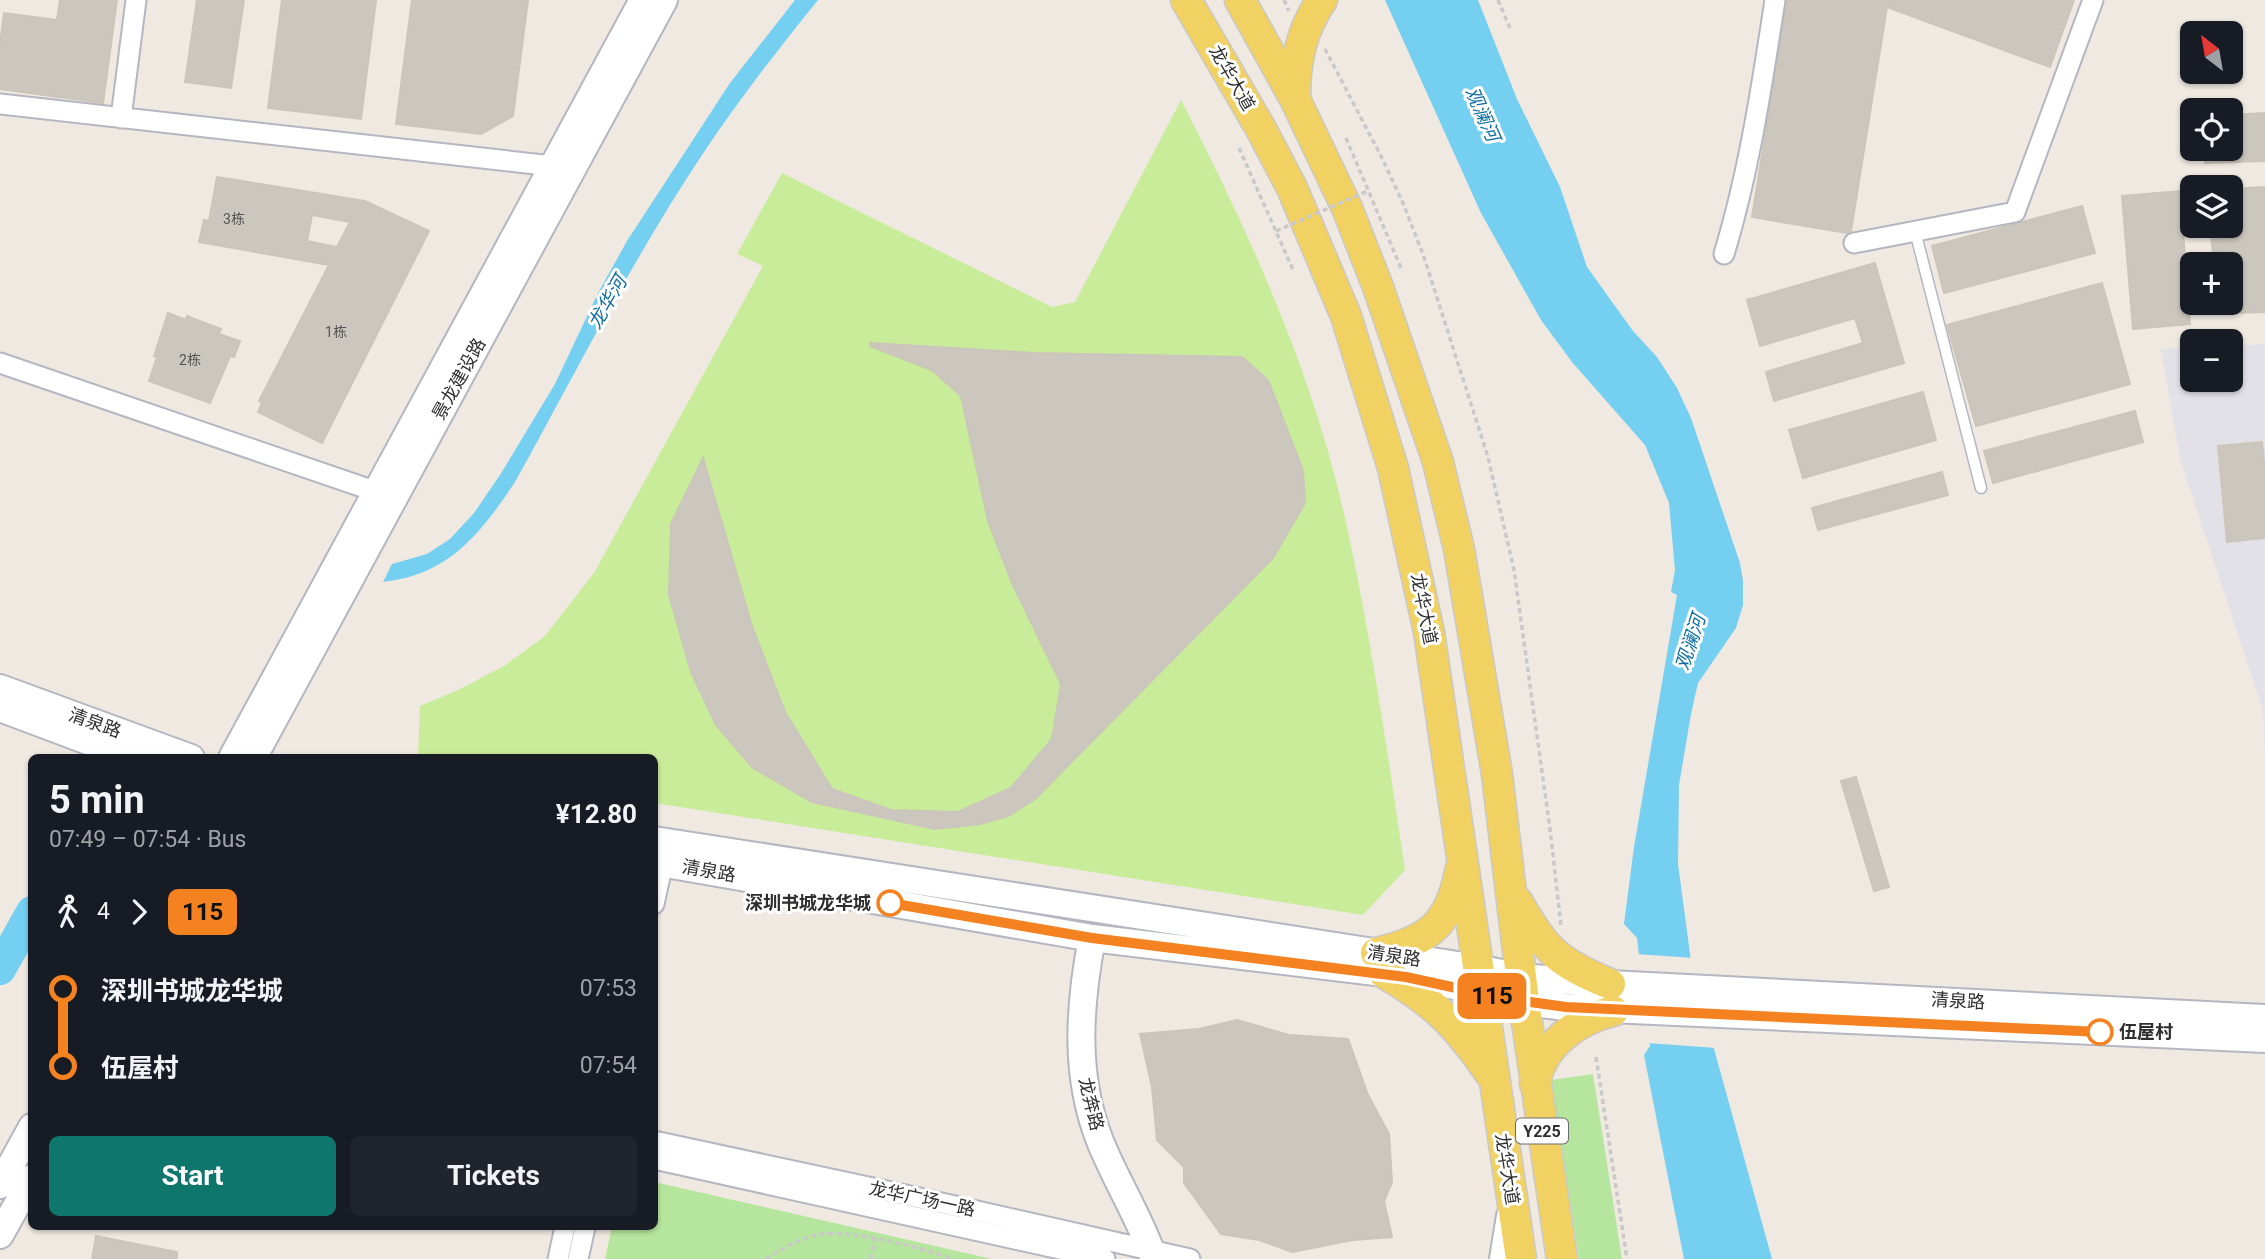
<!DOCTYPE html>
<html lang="en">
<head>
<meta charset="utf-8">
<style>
	:root { --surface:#171b24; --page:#20242c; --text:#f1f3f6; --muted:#9ea1a6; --accent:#0f766e }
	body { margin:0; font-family:Roboto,"Noto Sans SC",sans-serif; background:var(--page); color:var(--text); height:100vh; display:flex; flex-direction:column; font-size:26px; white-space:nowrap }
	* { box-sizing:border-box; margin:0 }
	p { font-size:23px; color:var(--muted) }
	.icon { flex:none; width:38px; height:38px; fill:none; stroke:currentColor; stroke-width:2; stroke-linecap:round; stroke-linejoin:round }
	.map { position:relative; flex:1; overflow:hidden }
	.panel { position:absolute; left:28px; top:754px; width:630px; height:476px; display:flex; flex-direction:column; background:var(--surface); border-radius:10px; box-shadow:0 2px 5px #0004 }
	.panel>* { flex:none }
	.badge { padding:0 14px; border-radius:10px; font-size:24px; line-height:46px }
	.needle { width:46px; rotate:329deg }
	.buttons { position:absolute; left:2180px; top:21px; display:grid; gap:14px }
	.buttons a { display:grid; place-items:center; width:63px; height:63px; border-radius:10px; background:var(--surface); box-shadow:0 2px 5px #0004; font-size:35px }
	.map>.badge { position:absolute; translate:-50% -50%; box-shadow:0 0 0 4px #fff }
	.legs { display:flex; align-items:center; gap:10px; height:77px; padding:0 21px; font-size:23px }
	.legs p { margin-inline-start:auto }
	.head { display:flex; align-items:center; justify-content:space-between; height:119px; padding:0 21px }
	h1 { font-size:38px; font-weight:700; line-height:52px }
	.primary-button { display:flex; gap:14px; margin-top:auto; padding:14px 21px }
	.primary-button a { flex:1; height:80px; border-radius:10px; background:var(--accent); color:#fff; font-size:28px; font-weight:700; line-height:80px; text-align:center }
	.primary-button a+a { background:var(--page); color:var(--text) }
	ul { padding:0 21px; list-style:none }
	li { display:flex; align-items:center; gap:24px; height:77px; font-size:26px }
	li i { display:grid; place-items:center; width:10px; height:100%; margin:0 9px; background:currentColor }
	li i::after { content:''; width:18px; height:18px; margin:-9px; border:5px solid; border-radius:50%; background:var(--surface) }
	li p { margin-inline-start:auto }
	li:first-child i { background:linear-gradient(#0000 50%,currentColor 0) }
	li:last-child i { background:linear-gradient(currentColor 50%,#0000 0) }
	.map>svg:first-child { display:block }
	.industrial { fill:#e3e1e8 }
	.green { fill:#b6e59e }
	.pitch { fill:#c9ec9a }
	.water { fill:#75cff0 }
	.pier { fill:#efe9e1 }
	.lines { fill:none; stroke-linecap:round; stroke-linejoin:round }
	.river { stroke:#75cff0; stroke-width:32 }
	.building { fill:#cbc7bf; stroke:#cbc5ba; stroke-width:2; fill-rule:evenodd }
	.lane-casing { stroke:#b4b7c1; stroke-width:13 }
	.street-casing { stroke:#b4b7c1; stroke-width:23 }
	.secondary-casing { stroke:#b4b7c1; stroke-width:30 }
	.primary-casing { stroke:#c9c9c9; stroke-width:33 }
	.path { stroke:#c9c9c9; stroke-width:3.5; stroke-dasharray:5 3.5; stroke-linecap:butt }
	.lane { stroke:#fff; stroke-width:10 }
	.street { stroke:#fff; stroke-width:19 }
	.secondary { stroke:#fff; stroke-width:26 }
	.primary { stroke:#f2d163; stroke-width:30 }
	.path-bridge { stroke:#c9c9c9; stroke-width:3.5; stroke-dasharray:5 3.5; stroke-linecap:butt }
	.line-1-casing { stroke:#fff; stroke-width:16 }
	.line-1 { stroke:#f58220; stroke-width:10 }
	.stop-1-dot { fill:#fff; stroke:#f58220; stroke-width:3.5 }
	.labels { text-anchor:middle; stroke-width:6; stroke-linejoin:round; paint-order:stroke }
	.number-label { font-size:14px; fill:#555452 }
	.shield { fill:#fff; stroke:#6d6d6d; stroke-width:2 }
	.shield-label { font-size:16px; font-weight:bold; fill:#2e2e2e }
	.street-label { font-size:18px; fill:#2e2e2e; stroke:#fff }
	.stop-label { font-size:18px; font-weight:bold; fill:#2e2e2e; stroke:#fff; text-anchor:end }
	.water-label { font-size:19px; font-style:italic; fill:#0d6fa3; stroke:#fff }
</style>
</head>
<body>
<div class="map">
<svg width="2265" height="1259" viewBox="0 0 2265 1259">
	<rect width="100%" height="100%" fill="#efe9e1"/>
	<!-- industrial -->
	<path class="industrial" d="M2265,344V756L2263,710L2180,459L2161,349L2193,348V380H2231V346Z"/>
	<!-- green -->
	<path class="green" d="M1593,1074L1622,1259H1579L1551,1080Z
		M659,1183L992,1259H605L612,1227H654L655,1186Z"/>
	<!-- pitch -->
	<path class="pitch" d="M1181,100C1248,230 1310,366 1343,509C1370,628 1387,750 1405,870L1363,915L655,803L654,758H418L420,706L458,690L504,666L544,637L594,573L763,266L737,254L782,173L1052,307L1075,302Z"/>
	<!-- water -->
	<path class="water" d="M795,0H818C777,51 736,103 700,158C631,262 575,374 515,482C489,521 461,560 415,575C405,579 393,580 383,582L392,564L427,554L450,539L474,513L500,475L555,384L598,293L627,241L730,83Z
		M1385,0H1478L1517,99L1560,187L1587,267L1633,331L1657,357L1677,388L1691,418L1740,563L1743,581V605L1736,628L1698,683L1691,714L1679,785L1678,864L1692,969L1772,1259H1684L1644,1055L1650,1046L1637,938L1624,924L1634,847L1677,595L1671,592L1675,570L1669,503L1645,445L1572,362L1541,320L1481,213Z"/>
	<!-- pier -->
	<path class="pier" d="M1636,954L1694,958L1717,1048L1647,1043Z"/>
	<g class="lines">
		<!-- river -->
		<path class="river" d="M0,969L32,912"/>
	</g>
	<!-- building -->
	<path class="building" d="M60,0H117L103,103L0,89V44L4,13L57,20Z
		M197,0H244L231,88L185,82Z
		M282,0H376L361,119L268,108Z
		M412,0H528L513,116L481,134L396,124Z
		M1787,0H2074L2050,67L1887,7L1851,231L1847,233L1752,217Z
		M2265,113V161L2205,163V149H2231V115Z
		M217,177L365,201L429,231L322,443L258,412L262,403L259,401L329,265L199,242L204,220L209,221ZM312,215L350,222L337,247L307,241Z
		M2265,187V312L2231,313V264H2214L2210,226H2231V189Z
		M2180,191L2190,324L2133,329L2122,196Z
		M2082,206L2095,253L1944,293L1932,246Z
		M1875,263L1904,363L1774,401L1766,372L1863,343L1855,318L1760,346L1747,300Z
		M2102,283L2130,384L1976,426L1947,325Z
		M168,313L186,320L187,316L221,329L219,334L240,341L234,357L230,356L210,403L149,381L157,357L154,356Z
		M870,343L1034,353L1242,357L1268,380L1303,470L1305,503L1273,558L1035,799L1008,816L980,824L935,829L812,802L753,768L716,725L691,672L669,595L671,524L703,458L752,626L785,712L832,789L891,810L958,812L1011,788L1052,739L1061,684L1012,583L988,521L961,396L932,370L870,346Z
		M1923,392L1936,440L1803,478L1789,430Z
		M2135,411L2143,442L1993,483L1984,451Z
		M2262,442L2265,471V538L2227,542L2218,446Z
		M1942,472L1948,495L1818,530L1812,508Z
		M1856,777L1889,887L1874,891L1841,781Z
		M1237,1020L1289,1035L1348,1039L1368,1095L1389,1134L1392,1182L1384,1201L1392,1237L1353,1240L1292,1252L1259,1240L1221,1234L1184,1183V1167L1157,1140L1152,1087L1140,1034L1199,1029Z
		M96,1236L177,1252V1259H92Z"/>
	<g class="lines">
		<defs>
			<path id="lane" d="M1915,231L1981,488"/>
			<path id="street" d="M0,104L553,166
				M121,118L136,0
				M1854,243L2015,212L2093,0
				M1724,254C1749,172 1762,85 1775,0
				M0,363L386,495
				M654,904L663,863
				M654,1141L915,1197L1190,1259
				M654,1159L1105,1259
				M558,1259L565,1227
				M578,1259L585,1227"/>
			<path id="secondary" d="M0,688L191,758
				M0,708L133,758
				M232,758L643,0
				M253,758L664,0
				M654,840L1477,968L1521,977L1610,984L2265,1018
				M654,862L1092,938L1384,973L1429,980L1524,1002L1566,1007L2265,1039
				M1092,938C1079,1007 1074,1075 1100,1141C1116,1181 1140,1218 1154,1259
				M0,1185L32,1127
				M0,1235L32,1178
				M1503,1259L1510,1216"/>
			<path id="primary" d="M1186,0L1261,129L1292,188L1346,316L1393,468L1429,632L1521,1259
				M1240,0L1295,99L1347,208L1378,287L1438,462L1459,549L1497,774L1524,1002L1562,1259
				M1295,98C1295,62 1301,30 1322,0
				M1517,901C1546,951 1557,962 1610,984
				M1376,953C1427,941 1450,926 1460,871
				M1384,973C1435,1003 1456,1024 1489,1072
				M1535,1084C1541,1045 1577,1020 1613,1011"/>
		</defs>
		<!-- lane casing -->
		<use href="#lane" class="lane-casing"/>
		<!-- street casing -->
		<use href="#street" class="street-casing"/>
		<!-- secondary casing -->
		<use href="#secondary" class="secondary-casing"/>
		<!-- primary casing -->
		<use href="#primary" class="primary-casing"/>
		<!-- path -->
		<path class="path" d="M1284,0L1289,11
			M1498,0L1510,28
			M1325,49L1382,158L1403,203L1424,257L1488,457L1514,570L1550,829L1561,926
			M1346,138L1401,268
			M1239,148L1294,272
			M1596,1057L1627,1259
			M766,1259C782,1249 801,1237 821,1234C856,1230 920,1248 954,1259
			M871,1259L875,1239"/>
		<!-- lane -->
		<use href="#lane" class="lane"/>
		<!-- street -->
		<use href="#street" class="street"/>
		<!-- secondary -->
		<use href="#secondary" class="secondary"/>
		<!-- primary -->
		<use href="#primary" class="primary"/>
		<!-- path-bridge -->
		<path class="path-bridge" d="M1276,231L1368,191"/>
	</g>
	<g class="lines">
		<defs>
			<path id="line-1" d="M890,903L1092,938L1406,977L1502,998L1566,1007L2100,1032"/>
		</defs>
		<!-- line-1 casing -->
		<use href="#line-1" class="line-1-casing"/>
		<!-- line-1 -->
		<use href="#line-1" class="line-1"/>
	</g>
	<!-- markers -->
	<g class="stop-1-dot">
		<circle cx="890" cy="903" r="12"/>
		<circle cx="2100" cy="1032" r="12"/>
	</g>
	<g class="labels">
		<!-- number labels -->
		<g class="number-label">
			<text x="234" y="224">3栋</text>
			<text x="336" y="337">1栋</text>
			<text x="190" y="365">2栋</text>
		</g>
		<!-- shield labels -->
		<rect class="shield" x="1516" y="1118.5" width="52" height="25" rx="5"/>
		<g class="shield-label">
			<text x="1542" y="1137">Y225</text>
		</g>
		<!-- street labels -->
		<g class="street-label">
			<text transform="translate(1232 78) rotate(60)" y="6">龙华大道</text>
			<text transform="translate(459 379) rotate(-61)" y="6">景龙建设路</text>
			<text transform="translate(1424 609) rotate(79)" y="6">龙华大道</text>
			<text transform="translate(95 723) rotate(20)" y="6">清泉路</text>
			<text transform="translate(709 871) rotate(10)" y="6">清泉路</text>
			<text transform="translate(1394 956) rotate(9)" y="6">清泉路</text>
			<text transform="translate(1958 1001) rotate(3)" y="6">清泉路</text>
			<text transform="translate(1091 1104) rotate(76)" y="6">龙奔路</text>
			<text transform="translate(1507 1169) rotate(81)" y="6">龙华大道</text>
			<text transform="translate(922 1199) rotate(12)" y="6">龙华广场一路</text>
		</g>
		<!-- stop labels -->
		<g class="stop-label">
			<text x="871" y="909">深圳书城龙华城</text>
			<text x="2119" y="1038" text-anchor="start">伍屋村</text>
		</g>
		<!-- water labels -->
		<g class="water-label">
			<text transform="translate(1483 114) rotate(66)" y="7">观澜河</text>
			<text transform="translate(607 302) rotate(-60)" y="7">龙华河</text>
			<text transform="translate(1690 642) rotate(-72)" y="7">观澜河</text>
		</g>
	</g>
</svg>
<div class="buttons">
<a><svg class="needle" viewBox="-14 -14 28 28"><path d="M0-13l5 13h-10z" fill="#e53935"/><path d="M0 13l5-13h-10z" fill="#9ea1a6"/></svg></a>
<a><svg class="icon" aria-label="locate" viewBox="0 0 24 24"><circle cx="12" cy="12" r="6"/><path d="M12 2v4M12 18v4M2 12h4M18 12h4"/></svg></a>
<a><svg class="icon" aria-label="layers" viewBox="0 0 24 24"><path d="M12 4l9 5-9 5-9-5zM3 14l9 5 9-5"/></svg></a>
<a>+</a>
<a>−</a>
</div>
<b class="badge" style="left:1492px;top:996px;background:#f58220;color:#111">115</b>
<section class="panel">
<div class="head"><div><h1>5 min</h1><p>07:49 – 07:54 · Bus</p></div><b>¥12.80</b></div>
<div class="legs"><svg class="icon" aria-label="walk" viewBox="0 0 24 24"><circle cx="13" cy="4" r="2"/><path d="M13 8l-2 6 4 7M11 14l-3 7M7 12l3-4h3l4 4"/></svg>4<svg class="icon" aria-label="forward" viewBox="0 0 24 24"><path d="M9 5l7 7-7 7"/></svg><b class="badge" style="background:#f58220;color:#111">115</b></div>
<ul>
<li><i style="color:#f58220"></i><b>深圳书城龙华城</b><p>07:53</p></li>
<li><i style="color:#f58220"></i><b>伍屋村</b><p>07:54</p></li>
</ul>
<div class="primary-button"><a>Start</a><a>Tickets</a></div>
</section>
</div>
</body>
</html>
